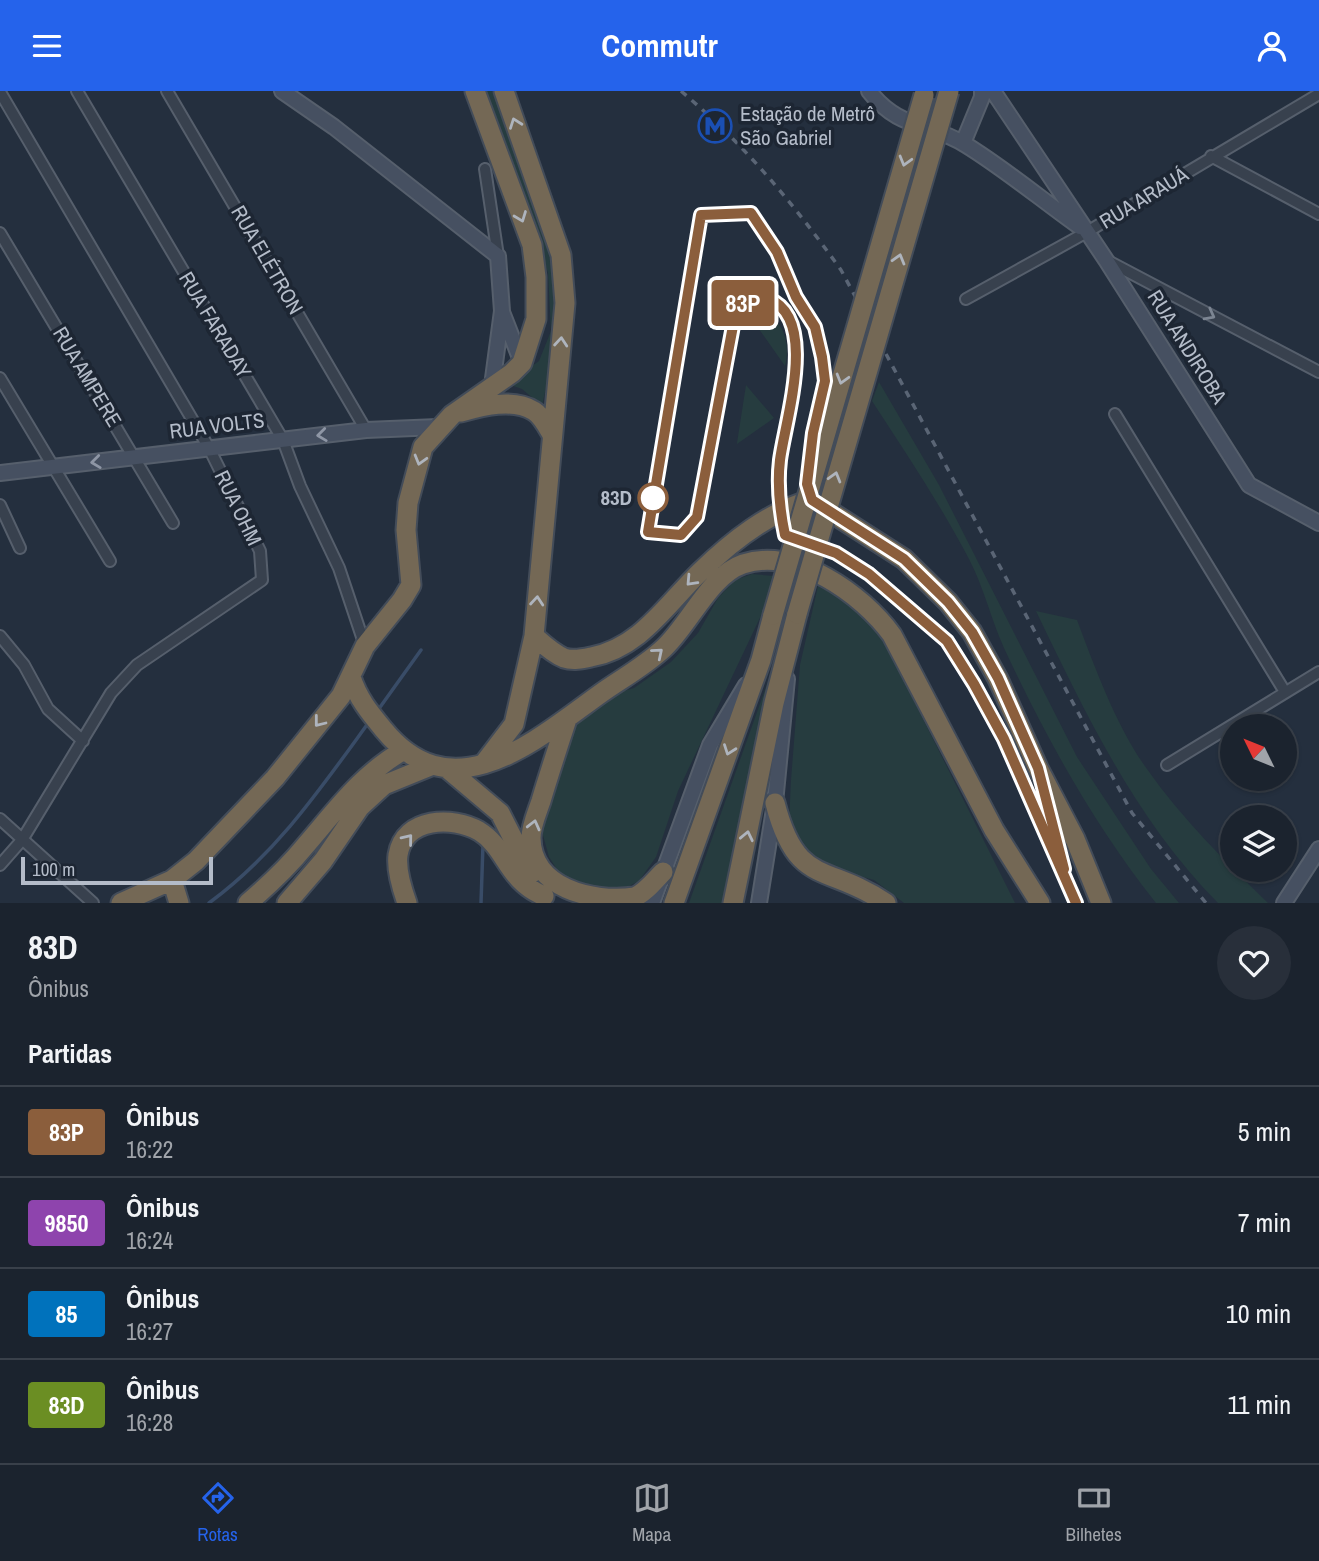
<!DOCTYPE html>
<html lang="pt">
<head>
<meta charset="utf-8">
<style>
	:root { --surface:#1b232e; --page:#282f3a; --text:#f1f3f6; --muted:#a0a4aa; --line:#39404a; --accent:#2563eb }
	body { margin:0; font-family:"Archivo Narrow",sans-serif; background:var(--page); color:var(--text); height:100vh; display:flex; flex-direction:column; font-size:26px; white-space:nowrap }
	* { box-sizing:border-box; margin:0 }
	p { font-size:23px; color:var(--muted) }
	.icon { flex:none; width:38px; height:38px; fill:none; stroke:currentColor; stroke-width:2; stroke-linecap:round; stroke-linejoin:round }
	.map { position:relative; height:812px; overflow:hidden }
	.details { display:flex; flex-direction:column; background:var(--surface); flex:1 }
	.details>* { flex:none }
	.badge { padding:0 14px; border-radius:5px; font-size:24px; line-height:46px }
	.needle { width:46px; rotate:313deg }
	.fabs { position:absolute; left:1220px; top:623px; display:grid; gap:14px }
	.fabs a { display:grid; place-items:center; width:77px; height:77px; border-radius:50%; background:var(--surface); box-shadow:0 2px 5px #0004,0 0 0 2px var(--line); font-size:35px }
	.scale { position:absolute; left:21px; bottom:18px; width:192px; box-sizing:border-box; padding-left:7px; border:4px solid #b4bcc9; border-top:0; font-size:19px; line-height:24px; white-space:nowrap; color:#b4bcc9; -webkit-text-stroke:5px #1d2633; paint-order:stroke }
	.map>.badge { position:absolute; translate:-50% -50%; box-shadow:0 0 0 4px #fff }
	h2 { padding:0 28px; font-size:26px; line-height:63px }
	.round { display:grid; place-items:center; flex:none; width:74px; height:74px; border-radius:37px; background:var(--page) }
	.headline { display:flex; align-items:center; justify-content:space-between; height:119px; padding:0 28px }
	h1 { font-size:33px; font-weight:700; line-height:52px }
	ul { padding:0; list-style:none }
	li { display:flex; align-items:center; gap:21px; height:91px; padding:0 28px; border-top:2px solid var(--line) }
	li div { flex:1 }
	li b { display:block; font-size:26px }
	li em { font-style:normal }
	li .badge { min-width:77px; font-weight:700; text-align:center }
	header { display:flex; justify-content:space-between; align-items:center; height:91px; padding:0 28px; background:var(--accent); color:#fff; font-size:32px; font-weight:700 }
	.tabs { display:flex; justify-content:space-around; align-items:center; height:98px; border-top:2px solid var(--line); background:var(--surface); font-size:19px; color:var(--muted) }
	.tabs a { display:grid; justify-items:center; gap:4px }
	.tabs .current { color:var(--accent) }
	.map>svg:first-child { display:block }
	.green { fill:#263c3f }
	.lines { fill:none; stroke-linecap:round; stroke-linejoin:round }
	.stream { stroke:#394c67; stroke-width:3.5 }
	.street-casing { stroke:#565f6c; stroke-width:14 }
	.secondary-casing { stroke:#565f6c; stroke-width:18 }
	.highway-casing { stroke:#434c59; stroke-width:23 }
	.street { stroke:#38414e; stroke-width:10 }
	.secondary { stroke:#465061; stroke-width:14 }
	.highway { stroke:#746855; stroke-width:19 }
	.rail { stroke:#5a6575; stroke-width:3.5; stroke-dasharray:7 7; stroke-linecap:butt }
	.highway-bridge-casing { stroke:#434c59; stroke-width:23; stroke-linecap:butt }
	.highway-bridge { stroke:#746855; stroke-width:19 }
	.oneway { stroke:#aeb4bd }
	.oneway2 { stroke:#7c8592 }
	.oneway3 { stroke:#8e96a5 }
	.line-casing { stroke:#fff; stroke-width:16 }
	.line { stroke:#8b5e3c; stroke-width:10 }
	.stop-dot { fill:#fff; stroke:#8b5e3c; stroke-width:3.5 }
	.labels { text-anchor:middle; stroke-width:7; stroke-linejoin:round; paint-order:stroke }
	.poi-label { font-size:21px; fill:#b4bcc9; stroke:#1d2633; text-anchor:start }
	.street-label { font-size:21px; fill:#b4bcc9; stroke:#1d2633 }
	.stop-label { font-size:21px; font-weight:bold; fill:#b4bcc9; stroke:#1d2633; text-anchor:end }
</style>
</head>
<body>
<header><svg class="icon" aria-label="menu" viewBox="0 0 24 24"><path d="M4 6h16M4 12h16M4 18h16"/></svg>Commutr<svg class="icon" aria-label="person" viewBox="0 0 24 24"><circle cx="12" cy="8" r="4"/><path d="M4 21q1-7 8-7t8 7"/></svg></header>
<div class="map">
<svg width="1319" height="812" viewBox="0 0 1319 812">
	<rect width="100%" height="100%" fill="#242f3e"/>
	<!-- green -->
	<path class="green" d="M484,0H492L514,53L554,172L559,208L556,251L542,315L522,298L507,293L539,270L551,240L548,182L526,112Z
		M766,223C786,232 790,256 785,275L754,231L755,225Z
		M879,291L939,394L1077,666L1151,778L1179,812H1156C1094,734 1046,647 1004,557C991,528 984,497 969,468C940,413 906,362 872,310Z
		M746,294L774,327L737,353V352Z
		M752,483L774,485L766,514L678,700L656,766L639,790L615,802L585,799L562,786L549,766L541,737L574,630L603,606L634,597L671,571L698,542L718,507L735,489Z
		M818,495C850,511 865,526 886,554L1015,812H904L874,789L841,780L816,767L799,751L789,733L791,689L800,574Z
		M1036,520L1077,529C1095,577 1117,637 1147,678C1182,728 1226,771 1268,812H1218C1136,729 1086,624 1036,520Z
		M777,565L724,812H689Z"/>
	<g class="lines">
		<!-- stream -->
		<path class="stream" d="M378,619L421,559
			M209,812C276,763 321,697 369,631
			M481,812L483,753"/>
		<defs>
			<path id="street" d="M77,0L283,349L300,395L339,477L365,555
				M167,0L366,339
				M0,1L209,357L260,460L262,489L137,574L111,602L22,749L0,774
				M1211,65L1319,123
				M485,78L498,165
				M0,142L173,432
				M1106,169L1319,281
				M966,208L1087,141L1319,3
				M0,287L110,470
				M1115,323L1285,601
				M0,414L20,457
				M0,545L24,574L48,618L83,650
				M1167,674L1319,581
				M0,728L93,812"/>
			<path id="secondary" d="M282,0L334,36L498,165L502,220L492,295
				M869,0C899,39 929,31 966,54C1005,78 1042,109 1080,136
				M993,0L1106,169L1249,394L1319,432
				M963,52L982,6V0
				M502,221L522,272
				M0,382L366,339L438,336
				M652,812L710,654L746,594
				M759,812L775,712L787,588
				M1284,812L1319,758"/>
			<path id="highway" d="M504,0L561,164L565,212L534,545C543,553 552,562 564,567C573,570 582,568 591,566C640,557 666,514 700,481C731,451 769,420 812,409L904,468L948,511L972,541L998,588L1038,677L1075,748L1101,812
				M461,321C483,315 513,307 534,320C541,324 547,335 551,342
				M351,586C358,608 370,622 384,639C453,723 536,649 600,603C621,588 645,575 664,557C689,534 710,484 743,473C797,456 862,503 892,544L994,739L1040,812
				M567,628C558,656 549,683 541,710C537,722 531,735 531,747C532,797 591,812 635,806C646,801 654,790 663,781
				M485,671L514,633L534,545
				M449,679L500,722L531,783
				M775,712C797,797 827,772 886,812
				M172,789L179,812
				M121,812L172,789L196,770L275,687L341,605L365,555L402,509L411,494L406,439L408,412L423,356L452,324L512,282L522,272L536,228V186L532,154L475,0
				M248,812C269,794 288,776 306,754C337,718 362,683 404,659
				M287,812L323,770L360,716L384,694L433,674
				M407,812C402,798 396,779 398,764C404,726 453,725 479,740C507,757 506,789 544,805
				M674,812L761,569L773,524
				M733,812L774,612L797,523"/>
		</defs>
		<!-- street casing -->
		<use href="#street" class="street-casing"/>
		<!-- secondary casing -->
		<use href="#secondary" class="secondary-casing"/>
		<!-- highway casing -->
		<use href="#highway" class="highway-casing"/>
		<!-- street -->
		<use href="#street" class="street"/>
		<!-- secondary -->
		<use href="#secondary" class="secondary"/>
		<!-- highway -->
		<use href="#highway" class="highway"/>
		<!-- rail -->
		<path class="rail" d="M681,0C745,54 793,112 841,179L1132,722L1206,812"/>
		<defs>
			<path id="highway-bridge" d="M797,523L949,0
				M773,524L924,4"/>
		</defs>
		<!-- highway-bridge casing -->
		<use href="#highway-bridge" class="highway-bridge-casing"/>
		<!-- highway-bridge -->
		<use href="#highway-bridge" class="highway-bridge"/>
	</g>
	<!-- one-way arrows -->
	<defs><path id="oneway-chevron" d="M-2-3.5L2.5 0L-2 3.5" fill="none" stroke-width="1.6" stroke-linecap="round" stroke-linejoin="round" transform="scale(1.75)"/></defs>
	<g class="oneway">
		<use href="#oneway-chevron" transform="translate(515 32) rotate(-110)"/>
		<use href="#oneway-chevron" transform="translate(905 70) rotate(106)"/>
		<use href="#oneway-chevron" transform="translate(521 126) rotate(69)"/>
		<use href="#oneway-chevron" transform="translate(899 168) rotate(-74)"/>
		<use href="#oneway-chevron" transform="translate(561 251) rotate(-85)"/>
		<use href="#oneway-chevron" transform="translate(842 288) rotate(106)"/>
		<use href="#oneway-chevron" transform="translate(420 369) rotate(106)"/>
		<use href="#oneway-chevron" transform="translate(835 386) rotate(-74)"/>
		<use href="#oneway-chevron" transform="translate(691 490) rotate(133)"/>
		<use href="#oneway-chevron" transform="translate(537 510) rotate(-85)"/>
		<use href="#oneway-chevron" transform="translate(658 562) rotate(-40)"/>
		<use href="#oneway-chevron" transform="translate(319 631) rotate(128)"/>
		<use href="#oneway-chevron" transform="translate(729 659) rotate(110)"/>
		<use href="#oneway-chevron" transform="translate(534 734) rotate(-76)"/>
		<use href="#oneway-chevron" transform="translate(747 745) rotate(-78)"/>
		<use href="#oneway-chevron" transform="translate(408 748) rotate(-51)"/>
	</g>
	<use class="oneway2" href="#oneway-chevron" transform="translate(1210 224) rotate(28)"/>
	<g class="oneway3">
		<use href="#oneway-chevron" transform="translate(322 344) rotate(173)"/>
		<use href="#oneway-chevron" transform="translate(96 371) rotate(173)"/>
	</g>
	<g class="lines">
		<defs>
			<path id="line" d="M1064,778L1038,677L998,587L972,541L948,511L904,468L812,409L807,393L813,342L825,290L822,266L815,236L796,206L777,161L751,122L701,124L648,441L681,444L697,426L736,219C745,209 756,203 769,208C819,228 785,330 780,369C777,394 780,420 785,444L836,462L869,483L947,550L974,593L1004,648L1076,812"/>
		</defs>
		<!-- line casing -->
		<use href="#line" class="line-casing"/>
		<!-- line -->
		<use href="#line" class="line"/>
	</g>
	<!-- icons -->
	<defs>
		<symbol id="metro-ring" viewBox="-11 -11 22 22"><circle r="9.5" fill="#1d2633" stroke="#1a4fb4" stroke-width="1.5"/><path d="M-5.5 5V-5H-3L0 0L3-5H5.5V5H3V-.5L0 4L-3-.5V5Z" fill="#1a4fb4"/></symbol>
	</defs>
	<g fill-rule="evenodd">
		<use href="#metro-ring" x="696" y="16" width="38" height="38"/>
	</g>
	<!-- markers -->
	<circle class="stop-dot" cx="653" cy="407" r="14"/>
	<g class="labels">
		<!-- poi labels -->
		<g class="poi-label">
			<text x="740" y="30">Estação de Metrô<tspan x="740" dy="24">São Gabriel</tspan></text>
		</g>
		<!-- street labels -->
		<g class="street-label">
			<text transform="translate(1144 107) rotate(-31)" y="7">RUA ARAUÁ</text>
			<text transform="translate(267 169) rotate(60)" y="7">RUA ELÉTRON</text>
			<text transform="translate(215 234) rotate(59)" y="7">RUA FARADAY</text>
			<text transform="translate(1187 256) rotate(58)" y="7">RUA ANDIROBA</text>
			<text transform="translate(87 286) rotate(59)" y="7">RUA AMPERE</text>
			<text transform="translate(217 335) rotate(-7)" y="7">RUA VOLTS</text>
			<text transform="translate(238 417) rotate(64)" y="7">RUA OHM</text>
		</g>
		<!-- stop labels -->
		<g class="stop-label">
			<text x="632" y="414">83D</text>
		</g>
	</g>
</svg>
<div class="fabs">
<a><svg class="needle" viewBox="-14 -14 28 28"><path d="M0-13l5 13h-10z" fill="#e53935"/><path d="M0 13l5-13h-10z" fill="#a0a4aa"/></svg></a>
<a><svg class="icon" aria-label="layers" viewBox="0 0 24 24"><path d="M12 4l9 5-9 5-9-5zM3 14l9 5 9-5"/></svg></a>
</div>
<div class="scale">100 m</div>
<b class="badge" style="left:743px;top:212px;background:#8b5e3c;color:#fff">83P</b>
</div>
<section class="details">
<div class="headline"><div><h1>83D</h1><p>Ônibus</p></div><a class="round"><svg class="icon" aria-label="heart" viewBox="0 0 24 24"><path d="M12 20l-8-8c-3-5 5-10 8-4 3-6 11-1 8 4z"/></svg></a></div>
<h2>Partidas</h2>
<ul>
<li><span class="badge" style="background:#8b5e3c;color:#fff">83P</span><div><b>Ônibus</b><p>16:22</p></div><em>5 min</em></li>
<li><span class="badge" style="background:#8e44ad;color:#fff">9850</span><div><b>Ônibus</b><p>16:24</p></div><em>7 min</em></li>
<li><span class="badge" style="background:#0072bc;color:#fff">85</span><div><b>Ônibus</b><p>16:27</p></div><em>10 min</em></li>
<li><span class="badge" style="background:#6b8e23;color:#fff">83D</span><div><b>Ônibus</b><p>16:28</p></div><em>11 min</em></li>
</ul>
</section>
<nav class="tabs">
<a class="current"><svg class="icon" aria-label="directions" viewBox="0 0 24 24"><path d="M12 3l9 9-9 9-9-9zM9 14v-3h6M13 9l2 2-2 2"/></svg>Rotas</a>
<a><svg class="icon" aria-label="map" viewBox="0 0 24 24"><path d="M3 6l6-2 6 2 6-2v14l-6 2-6-2-6 2zM9 4v14M15 6v14"/></svg>Mapa</a>
<a><svg class="icon" aria-label="tickets" viewBox="0 0 24 24"><path d="M3 7h18v10H3zM15 7v10"/></svg>Bilhetes</a>
</nav>
</body>
</html>
